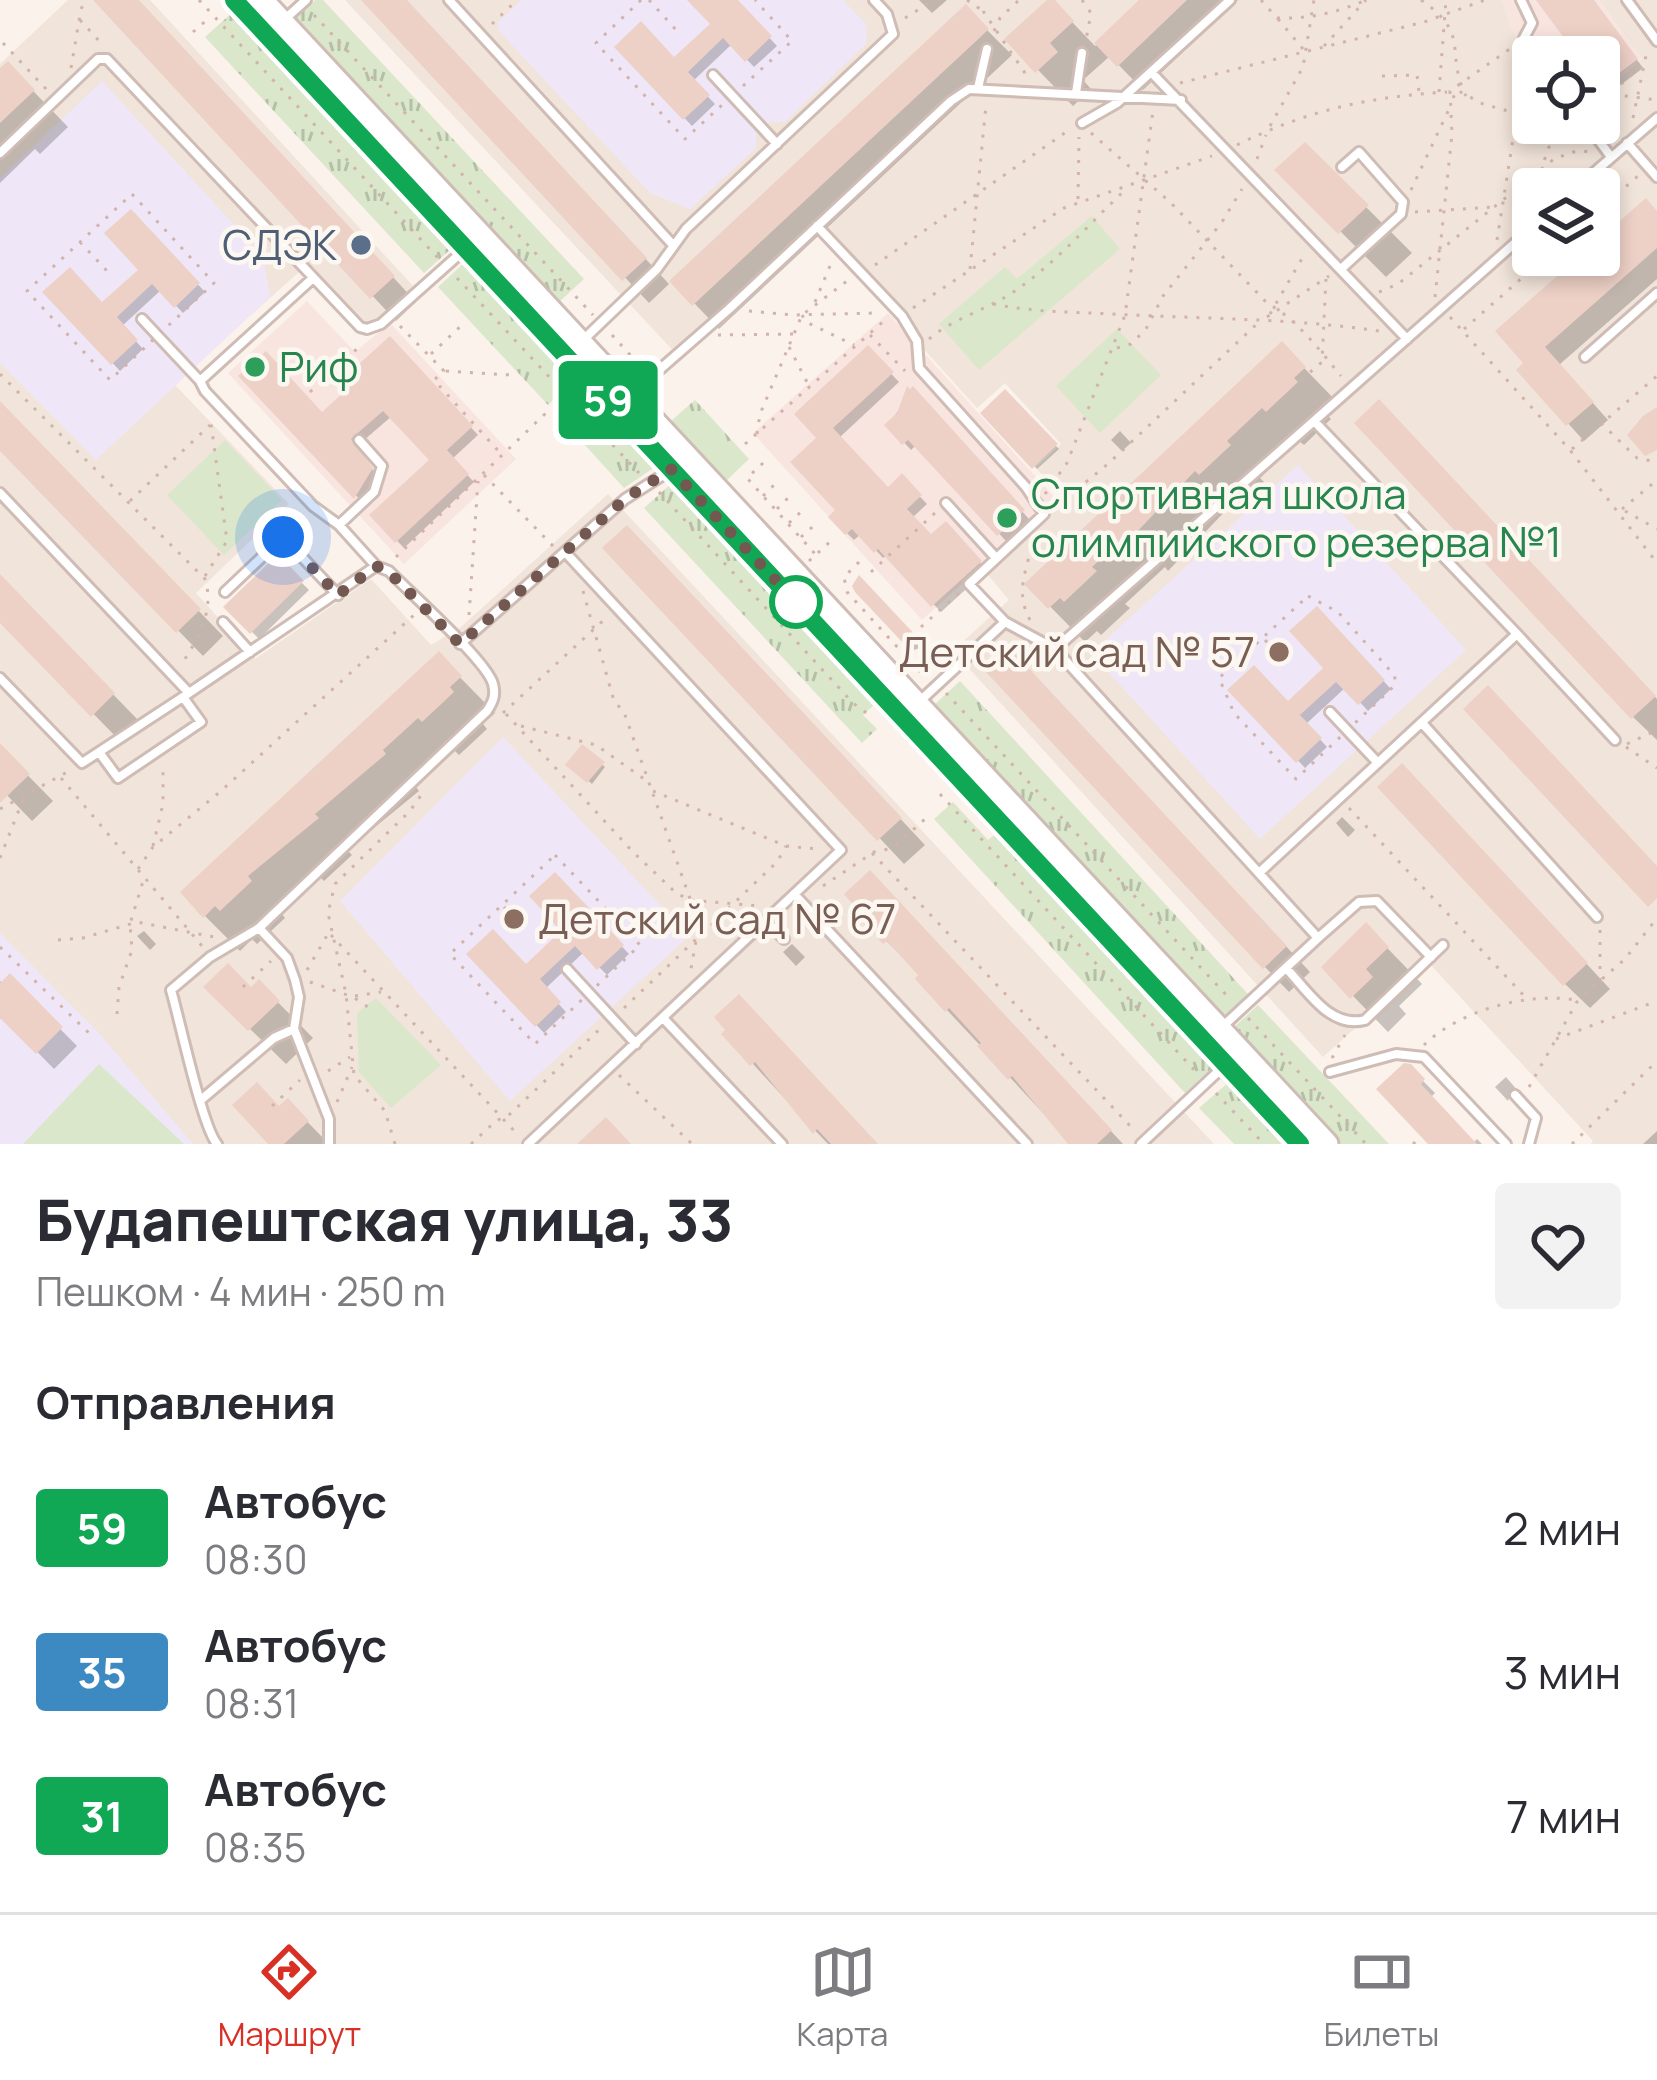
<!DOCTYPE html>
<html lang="ru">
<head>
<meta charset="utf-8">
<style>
	:root { --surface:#fff; --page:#f2f2f3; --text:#2b2b33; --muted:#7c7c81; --line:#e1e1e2; --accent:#d93025 }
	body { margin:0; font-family:Manrope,sans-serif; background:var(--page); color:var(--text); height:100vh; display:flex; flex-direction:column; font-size:45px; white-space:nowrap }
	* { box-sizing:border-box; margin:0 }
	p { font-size:39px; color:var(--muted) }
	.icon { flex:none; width:66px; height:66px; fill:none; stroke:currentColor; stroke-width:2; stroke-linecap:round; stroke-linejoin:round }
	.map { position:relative; height:1144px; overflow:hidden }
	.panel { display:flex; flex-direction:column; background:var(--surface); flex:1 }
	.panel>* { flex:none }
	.badge { padding:0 24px; border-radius:9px; font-size:42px; line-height:78px }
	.controls { position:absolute; left:1512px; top:36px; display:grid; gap:24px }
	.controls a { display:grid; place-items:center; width:108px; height:108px; border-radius:12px; background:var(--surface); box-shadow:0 6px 18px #0003; font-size:60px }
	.you { position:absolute; width:60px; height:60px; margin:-30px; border:9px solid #fff; border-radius:50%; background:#1a73e8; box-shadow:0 0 0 18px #1a73e833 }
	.map>.badge { position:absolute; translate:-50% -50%; box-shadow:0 0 0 6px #fff }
	h2 { padding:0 36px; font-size:45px; line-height:108px }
	.round { display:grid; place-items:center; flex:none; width:126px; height:126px; border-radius:12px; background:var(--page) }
	.overview { display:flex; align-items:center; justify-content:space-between; height:204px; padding:0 36px }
	h1 { font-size:57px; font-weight:800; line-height:90px }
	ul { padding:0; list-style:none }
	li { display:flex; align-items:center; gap:36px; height:144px; padding:0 36px }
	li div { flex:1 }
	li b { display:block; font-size:45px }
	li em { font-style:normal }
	li .badge { min-width:132px; font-weight:700; text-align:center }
	.tabs { display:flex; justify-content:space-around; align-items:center; height:168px; border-top:3px solid var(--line); background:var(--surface); font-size:33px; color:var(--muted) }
	.tabs a { display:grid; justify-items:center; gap:6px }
	.tabs .selected { color:var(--accent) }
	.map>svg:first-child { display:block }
	.residential { fill:#f1e4da; fill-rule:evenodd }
	.commercial { fill:#f9e5e0 }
	.education { fill:#efe7f7 }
	.grass { fill:url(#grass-tufts) }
	.park { fill:#dae7cb }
	.shadow { fill:#0003 }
	.building { fill:#edd0c6 }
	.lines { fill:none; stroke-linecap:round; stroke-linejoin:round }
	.service-casing { stroke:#cebcb5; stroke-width:14 }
	.tertiary-casing { stroke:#cebcb5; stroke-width:27 }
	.path { stroke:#d2b3a9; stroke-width:3; stroke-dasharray:3 9; stroke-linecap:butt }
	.service { stroke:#fff; stroke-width:8 }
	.tertiary { stroke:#fff; stroke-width:21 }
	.line-casing { stroke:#fff; stroke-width:27 }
	.line { stroke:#10a855; stroke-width:18 }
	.walk { stroke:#735851; stroke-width:12; stroke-dasharray:0 21.6 }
	.service-dot { fill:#5c6f8a; stroke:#fdf7f1; stroke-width:4.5 }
	.leisure-dot { fill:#2e9e5b; stroke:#fdf7f1; stroke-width:4.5 }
	.stop-dot { fill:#fff; stroke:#10a855; stroke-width:6 }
	.education-dot { fill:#8d6e63; stroke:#fdf7f1; stroke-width:4.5 }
	.labels { text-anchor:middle; stroke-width:9; stroke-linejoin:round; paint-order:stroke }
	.service-label { font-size:42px; fill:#4e5e75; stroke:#fdf7f1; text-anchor:end }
	.leisure-label { font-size:42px; fill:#27864d; stroke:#fdf7f1; text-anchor:start }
	.education-label { font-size:42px; fill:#785e54; stroke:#fdf7f1; text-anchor:end }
</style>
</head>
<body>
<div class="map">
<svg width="1657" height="1144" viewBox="0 0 1657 1144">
	<defs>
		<pattern id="grass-tufts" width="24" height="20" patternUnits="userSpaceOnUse" patternTransform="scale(3)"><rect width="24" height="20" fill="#dae7cb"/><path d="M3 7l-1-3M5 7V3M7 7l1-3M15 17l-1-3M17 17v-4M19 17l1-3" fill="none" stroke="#b5bea7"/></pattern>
	</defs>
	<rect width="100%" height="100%" fill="#faf2eb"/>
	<!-- residential -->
	<path class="residential" d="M68,0H150L413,286L361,335L299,272L174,384L289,504L196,593L255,659L371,579L431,645L461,627L608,494L1214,1144H0V64Z
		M345,0H1502L1512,30L1533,60V123H1599V95L1642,59L1599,0H1657V1144H1591L1593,1141L1428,962L1323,1057L965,664L958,646L1009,600L984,570L1063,498L1036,468L1061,444L1005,383L977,408L819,233L681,359ZM1533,189H1599V255H1533Z"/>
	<!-- commercial -->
	<path class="commercial" d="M1502,0H1599L1642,59L1599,95V57L1533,60L1512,30Z
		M307,301L355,352L390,323L516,459L404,564L228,373Z
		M888,313L1056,499L922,620L753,433Z"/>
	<!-- education -->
	<path class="education" d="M521,0H843L867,25L866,44L785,122H770L763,128L756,135V148L690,209L650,193L499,31L498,22Z
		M102,81L263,256L270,297L96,460L0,363V178Z
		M1298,465L1466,650L1260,839L1091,653Z
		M503,737L689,936L510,1101L340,901Z
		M0,933L98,1032L193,1144H0Z"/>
	<!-- grass -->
	<path class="grass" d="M315,0H323L584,279L558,303L294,20Z
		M233,12L452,248L424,273L205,37Z
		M465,262L574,380L548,405L438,287Z
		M583,388L655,467L624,488L556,413Z
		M695,400L749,459L727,480L671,421Z
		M672,483L876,703L863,715L877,729L862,743L644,508Z
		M960,681L1248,994L1223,1018L933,706Z
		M953,802L988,840L997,833L1214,1066L1185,1093L934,819Z
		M1258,1005L1389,1144H1341L1233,1028Z
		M1229,1082L1286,1144H1234L1199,1108Z"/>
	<!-- park -->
	<path class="park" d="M1092,216L1120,249L979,370L939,324L1005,267L1017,279Z
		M1117,329L1161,375L1100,433L1056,386Z
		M225,440L282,500L224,555L167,495Z
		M376,998L441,1065L391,1108L359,1072L357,1013Z
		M99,1064L184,1144H23Z"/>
	<!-- shadow -->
	<path class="shadow" d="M97,0H137L416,302L396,321Z
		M365,0H405L669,284L649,303Z
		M691,0H734L777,46L754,67L732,44L693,81L715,104L692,126L618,47L675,61L714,24Z
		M919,0H947L932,13Z
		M1051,0L1095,46L1143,0H1238L1143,90L1110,56L1083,80L1091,89L1073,106L1008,39Z
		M1551,0H1593L1643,68L1610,93L1599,81V57H1582Z
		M966,9L1012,55L719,329L673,281Z
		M8,65L68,127L40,154L35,149L0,183V72Z
		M1305,146L1412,253L1386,277L1279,170Z
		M131,213L205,292L183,313L161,290L122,326L143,349L120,371L47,292L103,306L142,270Z
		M1657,214V279L1559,365L1608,420L1584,441L1520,370L1586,255H1599V243Z
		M390,340L478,435L452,459L474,482L404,548L373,516L433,460L392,416L356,447L378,477L363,503L242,376L322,416L361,380Z
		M1282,345L1339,404L1327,415L1331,419L1304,445L1299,441L1260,478L1264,482L1236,508L1232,504L1168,571L1165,567L1125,604L1130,608L1101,635L1097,631L1085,642L1028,584Z
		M868,349L899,382L839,438L888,491L909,485L927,504L912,518L931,538L946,525L987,570L941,612L887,555L883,558L861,534L854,540L847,533L839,510L820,438Z
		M913,390L1029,519L1006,541L916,445L911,450L888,425Z
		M1005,393L1059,449L1037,469L984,413Z
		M0,405L223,636L203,656L0,447Z
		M1404,428L1657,699V740L1633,717Z
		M1120,431L1131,443L1122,451L1111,440Z
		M607,549L652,554L925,845L904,864Z
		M277,558L309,590L259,639L228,607Z
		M0,578L138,720L118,739L0,618Z
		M860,580L923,647L914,650L856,586Z
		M1316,610L1391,689L1368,711L1346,687L1306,724L1327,747L1305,768L1232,690L1288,705L1327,668Z
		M439,656L495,713L483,724L487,729L459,755L455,751L416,787L419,791L347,850L352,855L324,881L320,877L281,913L285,918L257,944L252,939L240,951L205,916Z
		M1036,678L1310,972L1289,992L1265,967Z
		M0,747L53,801L32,821L0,788Z
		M583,748L605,767L592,784L569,764Z
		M1427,792L1610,989L1590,1008L1565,984Z
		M1342,817L1355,830L1348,837L1336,823Z
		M555,876L629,954L607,975L584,952L545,989L566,1012L544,1033L470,955L526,968L565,932Z
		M905,909L1123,1144H1072L947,1010L922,976L856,911Z
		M1366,926L1422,984L1399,1006L1406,1014L1388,1032L1325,967Z
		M144,931L156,944L150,950L137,936Z
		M792,944L805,957L796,966L783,952Z
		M10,978L77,1046L54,1069L3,1017L0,1019V981L3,984Z
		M259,983L313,1038L286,1064L207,987L251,991Z
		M774,1033L876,1144H828L788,1102L753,1064Z
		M1409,1067L1435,1093L1430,1098L1473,1143L1477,1139L1482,1144H1432L1381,1089Z
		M1506,1077L1518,1091L1511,1092L1508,1101L1495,1087Z
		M288,1102L329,1144H275L237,1105L280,1109Z
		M1657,1131V1144H1643Z"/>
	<!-- building -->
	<path class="building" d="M93,0H139L395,276L370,299Z
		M361,0H407L647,258L622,281Z
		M687,0H738L772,36L745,62L723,38L688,72L710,95L683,120L614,47L641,21L674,57L710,24Z
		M1047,0H1055L1074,21L1050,43L1058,52L1035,73L1004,39Z
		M1139,0H1187L1117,67L1094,43Z
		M1536,0H1594L1638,59L1599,88V57H1578Z
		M966,4L989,29L692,306L669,281Z
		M8,61L35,90L0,123V68Z
		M1305,142L1369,205L1338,234L1274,170Z
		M1646,198L1657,211V248L1545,347L1594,402L1566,426L1516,370L1523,363L1495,331L1581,255H1599V239Z
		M131,209L200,283L174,308L152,284L117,317L138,340L111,365L42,292L70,267L102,302L138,270L104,233Z
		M390,336L473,426L447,450L469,474L395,543L369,515L429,460L383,411L351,439L373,468L354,499L238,376L266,351L322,412L357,380L350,372Z
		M1282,341L1306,367L1294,378L1298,382L1266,412L1262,408L1227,441L1231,445L1199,475L1195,471L1131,538L1128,534L1092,567L1097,571L1064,602L1060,598L1048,609L1024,584Z
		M868,345L894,372L833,428L888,487L902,473L922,495L907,509L931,534L946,521L982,561L931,607L878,549L874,553L852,529L845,535L828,517L835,510L790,462L816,438L794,414Z
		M907,386L910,389L913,386L1025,510L997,536L908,440L902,445L884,425L897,413Z
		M1005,389L1058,444L1032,469L980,413Z
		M1379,399L1656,696L1631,719L1354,423Z
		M0,401L201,609L176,633L0,451Z
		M1657,407V450L1645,456L1627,435L1643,416Z
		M627,525L902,818L877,841L602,548Z
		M278,554L304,581L250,634L223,607Z
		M0,574L115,693L91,717L0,623Z
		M859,575L919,639L904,644L855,592L852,586Z
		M1317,606L1385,680L1358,705L1336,682L1300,715L1322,738L1296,763L1227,690L1254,665L1288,701L1323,668L1289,631Z
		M1011,649L1287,946L1263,969L986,672Z
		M439,651L462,676L450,687L454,692L422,722L418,718L383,750L386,754L315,814L319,818L248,876L252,881L220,911L215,906L203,918L180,892Z
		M1488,685L1657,866V898L1648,907L1463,709Z
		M0,743L30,774L0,803Z
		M582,744L605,762L587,783L565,765Z
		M1402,763L1588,963L1563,986L1377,787Z
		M870,870L1112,1130L1097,1144H1068L1012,1076L1008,1080L977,1046L981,1043L949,1008L945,1012L915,979L918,975L887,941L883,944L852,911L856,908L844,894Z
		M555,872L624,945L597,970L575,946L540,979L561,1002L535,1027L466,954L493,929L526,964L561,931L529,896Z
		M1366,922L1389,947L1366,969L1373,977L1350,999L1321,967Z
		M228,963L251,987L259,979L280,1001L248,1031L203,987Z
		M10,973L63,1027L36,1054L0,1018V983Z
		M739,994L878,1144H831L817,1129L813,1134L755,1062L750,1066L721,1034L725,1030L714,1017Z
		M1404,1063L1411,1064L1425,1079L1421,1084L1477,1144H1428L1376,1089Z
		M257,1082L279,1106L288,1098L309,1121L284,1144H268L232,1105Z
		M606,1117L631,1144H577Z"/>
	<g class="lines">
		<defs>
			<path id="service" d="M449,0L673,245
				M1521,0L1532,23L1524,38L1538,57
				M1627,0L1657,41
				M286,18L306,0
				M1151,72L1407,339
				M713,75L777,144
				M978,88L987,49
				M1076,93L1082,53
				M1082,123L1117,103L1230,0
				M1586,123L1611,157
				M1627,143L1657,177
				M0,153L98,59H107L360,327L367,329L381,324L463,251
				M1575,189L1657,118
				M817,226L902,316L917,341L919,368L1026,487L1044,514L969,584L1005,622L1055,649L1318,938L1221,1028
				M1341,269L1401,214L1403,202L1359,152L1342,167
				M313,278L200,381L205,391L313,506L339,525L376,566L389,571C409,592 487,661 493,684C496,695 493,702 487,711L259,928L287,958L295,980L299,997L294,1029L329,1119V1144
				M142,319L200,381
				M582,341L657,269L686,229L893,34L887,14L874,0
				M1585,357L1657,293
				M634,392L729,309L951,101L969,89L1181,100
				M0,493L189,693L82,763L0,678
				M946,503L996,558
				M339,525L374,492L382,466L359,440
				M225,592L283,537L338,595
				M223,622L250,652
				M1517,634L1615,740
				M460,644L625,499L671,470
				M1055,649L1314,421
				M189,693L376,566
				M921,700L1005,622
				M1330,712L1378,763
				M1422,723L1597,917
				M99,752L118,778L201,722L183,697
				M1259,873L1517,634L1314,421L1533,227
				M794,894L1027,1144
				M766,921L784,939
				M1318,938L1359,902L1377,901L1431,957
				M1286,968C1308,991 1330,1029 1365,1020L1443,945
				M567,969L636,1044
				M663,1018L782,1144
				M1330,1072L1396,1054L1424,1057L1506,1144
				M1515,1095L1536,1118L1529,1144
				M202,1099L274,1038L294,1029
				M217,1144C202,1126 180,1021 171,990L210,957L259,928
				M528,1144L841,850L566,553
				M1141,1144L1223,1067"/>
			<path id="tertiary" d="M235,0L1300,1144
				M262,0L1327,1144"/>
		</defs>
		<!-- service casing -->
		<use href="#service" class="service-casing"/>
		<!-- tertiary casing -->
		<use href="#tertiary" class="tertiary-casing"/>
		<!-- path -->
		<path class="path" d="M199,0L438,258
			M641,0L596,43L685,139L722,105
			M649,0L678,32
			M967,0L980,9
			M1082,0L1091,13L1086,40
			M1261,0L1277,18C1309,19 1336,13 1366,0
			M1421,0C1472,35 1444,51 1466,96
			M983,11L1027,76
			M314,15L593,315
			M905,18L934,0
			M1278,19L1303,49
			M80,20L102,44
			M492,24L517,0
			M994,31L1000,18L1019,0
			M193,32L210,17
			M3,43L47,90
			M1324,46L1366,0
			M71,68L81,9L86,0
			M1382,76L1417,75L1419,92
			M1180,83L1424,22L1485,0
			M743,86L792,41L755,0
			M1439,92L1446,0
			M1599,93L1621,84L1642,66
			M1601,93L1657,100
			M1453,98L1457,90L1483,104L1533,118
			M1599,107L1618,133
			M1633,118L1647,51
			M1541,123L1549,147L1542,167
			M1270,126L1303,67L1314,0
			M1091,133L1170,202L1268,304C1295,317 1322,353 1341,376
			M1237,145C1308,110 1368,97 1447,92
			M1257,159L1266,135
			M1411,190L1450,107
			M132,194L214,283L110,380L27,291Z
			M1078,199L1079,137
			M1599,210L1638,176
			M1415,212L1495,207
			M1497,240L1523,76L1532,70
			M80,242L107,271
			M875,265L1069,130
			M970,269L986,105
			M457,278L639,473
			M1379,292L1398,284L1554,159L1573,152L1592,151
			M1435,297L1452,134L1450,91L1514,46
			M815,302L832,261
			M993,304C1033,312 1071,312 1112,314C1202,319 1291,318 1379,331
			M913,308L1064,208L1212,156
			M749,311L792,315L877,313
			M1270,314L1304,255
			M802,315L806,322L854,345
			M1267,317L1329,276
			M1450,317L1570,450L1657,563
			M400,326L444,371L434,380L502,455
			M1464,329L1548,255
			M612,335L642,368
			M718,335L793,334
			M870,335L905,371
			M929,339C954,318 984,311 1012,293C1054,265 1088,225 1125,190
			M789,347L809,386
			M1117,348L1131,344L1146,329L1163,296L1222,222L1242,189
			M431,354L464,323
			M446,371L511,375
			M0,374L205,579C215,610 198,639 181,665
			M1301,380L1322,362L1326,279
			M310,392L358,348V343
			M1601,423L1637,458L1657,462
			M757,434L760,414L802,315L847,281
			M745,444L886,319
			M1572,449L1657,376
			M763,463L747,478L816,555
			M484,475L553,546
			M659,492L853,703L872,717
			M1045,494L1067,463L1125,315L1153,111
			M763,496L779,480
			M130,501L210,425
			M1058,505L1109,463L1259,322
			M777,509L792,494
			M1622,509L1657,480
			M1625,511L1657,529
			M789,523L805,508
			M801,537L818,522
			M396,557L546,413
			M809,561L833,539
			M859,562L844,577L847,592L920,672
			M871,572L936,512
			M205,576L227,541L211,424
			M583,591L614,701L624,712L699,924L690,974
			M1308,596L1338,612L1395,676L1394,686L1296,779L1234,713L1219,678Z
			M469,615L478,481
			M1030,620C1015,592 1026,573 1032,544
			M921,627L959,593
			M1265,640L1288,665
			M946,693L1229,998
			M503,713L606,618
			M506,714L633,852L676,893L690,900L759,906
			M521,726L596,745L647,781
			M1627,744L1657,730
			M1626,747L1657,768
			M61,778L202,946
			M653,791L786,846L818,849
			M940,794L1197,1073
			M1349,808L1527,999
			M0,809L69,771
			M153,846L163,804V767
			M872,853L1135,1131
			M555,855L640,945L535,1044L450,954Z
			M0,858L24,797
			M138,869L153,847L221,791L414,615
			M823,886L874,852L893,848L925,819
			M504,907L528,932
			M331,935L517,1134
			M58,940L83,938L137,922L214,937
			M0,947L93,1037
			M307,970L329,932
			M1600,981V930
			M310,982L353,997L368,1007
			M243,987L271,961
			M355,996L381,992
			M624,1008L777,862L786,846
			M117,1014L119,987L132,950L130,924L144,878
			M1248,1018L1366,1144
			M1556,1039L1657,1001
			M1424,1045C1460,1010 1527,992 1576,1000
			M1332,1058L1345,1035
			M328,1071L350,1057
			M619,1075L692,1144
			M1529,1087L1578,1000L1625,959L1657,918
			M1216,1093L1264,1144
			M337,1102L352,1067
			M272,1106L300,1080
			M395,1144L385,1111L354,1075L346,994L328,913L335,884L410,811L424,791
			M471,1144L496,1121L510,1114L603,1026
			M1413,1144L1421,1137
			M1572,1144L1657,1061"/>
		<!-- service -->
		<use href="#service" class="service"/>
		<!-- tertiary -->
		<use href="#tertiary" class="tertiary"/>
	</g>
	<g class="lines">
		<defs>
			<path id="line" d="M234,0L1300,1144"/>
		</defs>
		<!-- line casing -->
		<use href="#line" class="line-casing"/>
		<!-- line -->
		<use href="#line" class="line"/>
		<!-- walk -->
		<path class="walk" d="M283,537L338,595L376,566L388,571L460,644L625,499L671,469L796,602"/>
	</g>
	<!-- markers -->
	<circle class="service-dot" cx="361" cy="245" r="12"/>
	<g class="leisure-dot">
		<circle cx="255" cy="367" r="12"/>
		<circle cx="1007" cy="518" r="12"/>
	</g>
	<circle class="stop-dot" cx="796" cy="602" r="24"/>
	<g class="education-dot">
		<circle cx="1279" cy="652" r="12"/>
		<circle cx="514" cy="919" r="12"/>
	</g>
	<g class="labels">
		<!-- service labels -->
		<g class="service-label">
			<text x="337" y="260">СДЭК</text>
		</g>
		<!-- leisure labels -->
		<g class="leisure-label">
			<text x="279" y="382">Риф</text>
			<text x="1031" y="509">Спортивная школа<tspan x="1031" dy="48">олимпийского резерва №1</tspan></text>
		</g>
		<!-- education labels -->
		<g class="education-label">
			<text x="1255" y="667">Детский сад № 57</text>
			<text x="538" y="934" text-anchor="start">Детский сад № 67</text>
		</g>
	</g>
</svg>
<div class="controls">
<a><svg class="icon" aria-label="locate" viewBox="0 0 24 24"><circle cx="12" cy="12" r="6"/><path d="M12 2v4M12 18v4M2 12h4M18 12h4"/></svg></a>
<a><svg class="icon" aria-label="layers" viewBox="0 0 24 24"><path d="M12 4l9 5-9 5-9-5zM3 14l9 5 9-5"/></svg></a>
</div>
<div class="you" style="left:283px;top:537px"></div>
<b class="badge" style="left:608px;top:400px;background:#10a855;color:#fff">59</b>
</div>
<section class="panel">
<div class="overview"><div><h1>Будапештская улица, 33</h1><p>Пешком · 4 мин · 250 m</p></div><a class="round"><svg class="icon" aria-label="heart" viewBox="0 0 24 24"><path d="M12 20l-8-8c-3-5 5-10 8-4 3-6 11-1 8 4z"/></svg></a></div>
<h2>Отправления</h2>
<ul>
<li><span class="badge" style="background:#10a855;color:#fff">59</span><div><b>Автобус</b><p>08:30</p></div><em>2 мин</em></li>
<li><span class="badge" style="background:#3d8ac2;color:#fff">35</span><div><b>Автобус</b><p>08:31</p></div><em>3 мин</em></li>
<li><span class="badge" style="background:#10a855;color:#fff">31</span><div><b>Автобус</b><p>08:35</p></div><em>7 мин</em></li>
</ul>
</section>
<nav class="tabs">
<a class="selected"><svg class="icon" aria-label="directions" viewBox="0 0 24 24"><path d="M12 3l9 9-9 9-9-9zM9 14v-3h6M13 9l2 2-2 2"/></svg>Маршрут</a>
<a><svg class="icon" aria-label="map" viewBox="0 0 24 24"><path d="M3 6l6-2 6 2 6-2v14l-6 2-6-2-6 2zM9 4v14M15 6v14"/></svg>Карта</a>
<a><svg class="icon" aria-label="tickets" viewBox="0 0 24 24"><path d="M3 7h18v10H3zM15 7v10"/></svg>Билеты</a>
</nav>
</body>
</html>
